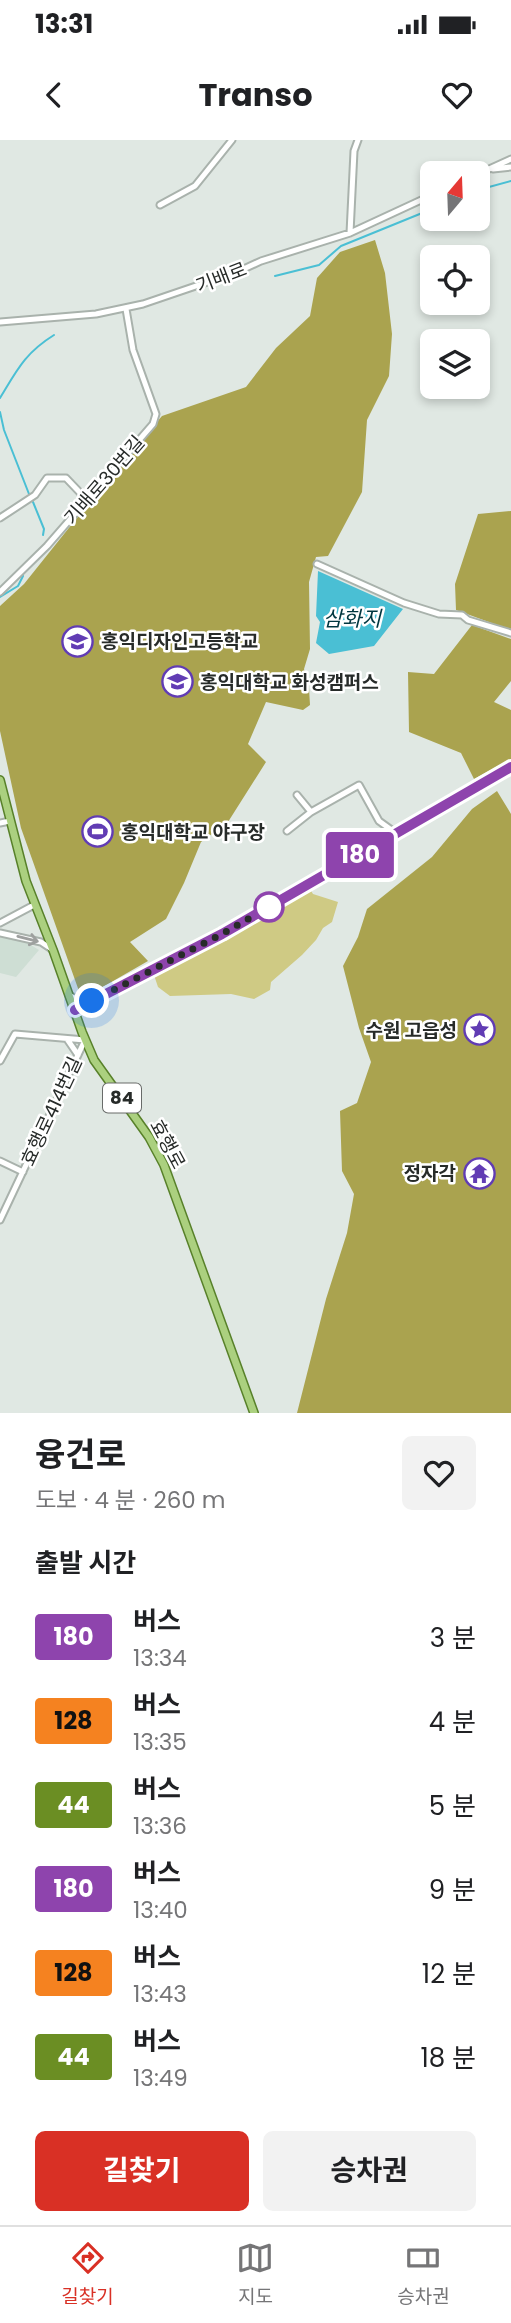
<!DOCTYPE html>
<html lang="ko">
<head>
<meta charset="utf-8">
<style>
	:root { --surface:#fff; --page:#f2f2f2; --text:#202124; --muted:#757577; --line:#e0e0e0; --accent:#d93025 }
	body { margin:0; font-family:Poppins,"Noto Sans KR",sans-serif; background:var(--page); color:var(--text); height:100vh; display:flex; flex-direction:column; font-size:26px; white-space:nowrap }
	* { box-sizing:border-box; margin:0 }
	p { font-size:23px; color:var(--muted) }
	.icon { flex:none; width:38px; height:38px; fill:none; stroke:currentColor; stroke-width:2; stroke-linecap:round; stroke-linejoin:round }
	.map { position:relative; height:1273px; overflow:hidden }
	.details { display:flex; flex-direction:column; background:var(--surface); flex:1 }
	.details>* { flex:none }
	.badge { padding:0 14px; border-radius:5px; font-size:24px; line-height:46px }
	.needle { width:46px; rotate:19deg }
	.fabs { position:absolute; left:420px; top:21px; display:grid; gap:14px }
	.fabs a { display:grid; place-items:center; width:70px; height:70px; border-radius:10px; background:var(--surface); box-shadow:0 4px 10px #0003; font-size:35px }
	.you { position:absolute; width:35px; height:35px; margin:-18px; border:5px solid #fff; border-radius:50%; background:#1a73e8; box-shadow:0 0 0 10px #1a73e833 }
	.map>.badge { position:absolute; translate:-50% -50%; box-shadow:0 0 0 4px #fff }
	h2 { padding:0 35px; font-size:26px; line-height:63px }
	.round { display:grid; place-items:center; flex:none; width:74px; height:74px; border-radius:10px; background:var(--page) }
	.headline { display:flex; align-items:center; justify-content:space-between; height:119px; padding:0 35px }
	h1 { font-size:33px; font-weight:700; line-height:52px }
	.cta { display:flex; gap:14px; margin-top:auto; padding:14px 35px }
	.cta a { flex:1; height:80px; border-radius:10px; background:var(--accent); color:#fff; font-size:28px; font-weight:700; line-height:80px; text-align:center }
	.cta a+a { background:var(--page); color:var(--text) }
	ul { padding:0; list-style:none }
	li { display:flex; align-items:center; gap:21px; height:84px; padding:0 35px }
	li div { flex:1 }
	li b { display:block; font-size:26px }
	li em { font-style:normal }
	li .badge { min-width:77px; font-weight:700; text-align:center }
	.status { display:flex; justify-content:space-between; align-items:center; height:49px; padding:0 35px; background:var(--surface); direction:ltr }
	.status svg { height:19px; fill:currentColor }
	header { display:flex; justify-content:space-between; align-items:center; height:91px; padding:0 35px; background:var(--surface); font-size:32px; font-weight:700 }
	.menu { display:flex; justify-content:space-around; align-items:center; height:98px; border-top:2px solid var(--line); background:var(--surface); font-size:19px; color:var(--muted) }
	.menu a { display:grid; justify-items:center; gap:4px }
	.menu .selected { color:var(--accent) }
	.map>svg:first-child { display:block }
	.built { fill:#ceded4 }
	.green { fill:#cfca84 }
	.forest { fill:#aaa34f }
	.water { fill:#4abfd4 }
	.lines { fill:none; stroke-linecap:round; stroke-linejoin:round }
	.stream { stroke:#4abfd4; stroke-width:2 }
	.minor-casing { stroke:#a9b2ac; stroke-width:9 }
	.major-casing { stroke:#58812a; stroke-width:10 }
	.minor { stroke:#fff; stroke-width:5 }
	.major { stroke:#abd07f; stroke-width:7 }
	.oneway { stroke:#9ea09f }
	.line-casing { stroke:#fff; stroke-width:16 }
	.line { stroke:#8e44ad; stroke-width:10 }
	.walk { stroke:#272b29; stroke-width:7; stroke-dasharray:0 12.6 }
	.stop-dot { fill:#fff; stroke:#8e44ad; stroke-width:3.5 }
	.labels { text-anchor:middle; stroke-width:5; stroke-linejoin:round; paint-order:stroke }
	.shield { fill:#fff; stroke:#686b69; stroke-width:2 }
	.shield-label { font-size:18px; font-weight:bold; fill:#272b29 }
	.street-label { font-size:19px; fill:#272b29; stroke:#fff }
	.poi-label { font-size:19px; font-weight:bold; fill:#272b29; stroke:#fff; text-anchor:start }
	.water-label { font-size:21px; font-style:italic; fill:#003740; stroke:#fff }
</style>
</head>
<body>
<div class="status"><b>13:31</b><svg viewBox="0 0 49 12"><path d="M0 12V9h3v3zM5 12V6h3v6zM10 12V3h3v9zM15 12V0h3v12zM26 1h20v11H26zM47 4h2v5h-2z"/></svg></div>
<header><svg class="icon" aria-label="back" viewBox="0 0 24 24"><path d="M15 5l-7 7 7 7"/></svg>Transo<svg class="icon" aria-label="heart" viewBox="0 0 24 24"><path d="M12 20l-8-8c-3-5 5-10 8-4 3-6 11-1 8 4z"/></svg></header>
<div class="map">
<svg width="511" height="1273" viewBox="0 0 511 1273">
	<rect width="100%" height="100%" fill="#e0e8e3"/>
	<!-- built -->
	<path class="built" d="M0,796L26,802L39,810L16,837L0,833Z"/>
	<!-- green -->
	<path class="green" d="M310,749L313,754L338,762L332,782L323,788L316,800L302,815L271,842L270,850L254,859L231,854L170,856L158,847L154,835Z"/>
	<!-- forest -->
	<path class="forest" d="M375,100L385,133L392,194L389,236L367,280L362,352L328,416L316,417L309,442L310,509L304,529L309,548L310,565L303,570L266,562L248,604L266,622L228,682L201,702L184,743L166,779L130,802L148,821L101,848L80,854L21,688L0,591V466L24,444L104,344L162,276L246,247L276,208L310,176L317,138L340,112Z
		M511,371V490L456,470L455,444L478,374Z
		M472,485L511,499V541L494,562L511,570V619L474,639L461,613L409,592L408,532L434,534Z
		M497,651L511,674V1273H297L326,1159L347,1093L354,1054L342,1031L340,971L357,963L371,922L359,888L343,826L358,797L367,769L432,717L472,669Z"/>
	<!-- water -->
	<path class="water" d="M318,431L403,469L374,506L329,514L316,503L320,482L316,476Z"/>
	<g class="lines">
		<!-- stream -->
		<path class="stream" d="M478,50L511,41
			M275,136L319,125L341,106L432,69
			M0,258C17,230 25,213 54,195
			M0,272L4,290L29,354
			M33,362L44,389L43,395
			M0,457L18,446L23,436"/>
		<defs>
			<path id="minor" d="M493,29L511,27
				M478,34L511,19
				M160,65L195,46L232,0
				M350,93L354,11L358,0
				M0,182L96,174L143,164L237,132L261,121L350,93L432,55
				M0,378L35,355L47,338H66L87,360
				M317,424L404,463L439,474L462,475L468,480L511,493
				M0,452L47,406L153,284L156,274L133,210L126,169
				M297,655L311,672
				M0,683L10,681
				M287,691L311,672L359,645L379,681L397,694
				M0,783L34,765
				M0,793L41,802L53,810
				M69,855L78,860L89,861
				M75,870L222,794L511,627
				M67,899L78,915
				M0,921L15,894L85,900L0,1080
				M0,1021L23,1032"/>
			<path id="major" d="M0,640L26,741L53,810L82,892L94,920L149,997L164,1025L254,1273"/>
		</defs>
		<!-- minor casing -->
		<use href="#minor" class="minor-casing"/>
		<!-- major casing -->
		<use href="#major" class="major-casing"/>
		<!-- minor -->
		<use href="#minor" class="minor"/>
		<!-- major -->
		<use href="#major" class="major"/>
	</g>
	<!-- one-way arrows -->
	<defs><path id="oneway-shaft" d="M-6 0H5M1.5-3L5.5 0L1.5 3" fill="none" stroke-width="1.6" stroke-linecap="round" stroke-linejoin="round" transform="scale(1.75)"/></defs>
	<use class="oneway" href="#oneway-shaft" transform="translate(28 799) rotate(14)"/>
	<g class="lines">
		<defs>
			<path id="line" d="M75,870L222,794L511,627"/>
		</defs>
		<!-- line casing -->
		<use href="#line" class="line-casing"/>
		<!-- line -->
		<use href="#line" class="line"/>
		<!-- walk -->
		<path class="walk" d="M92,861L222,794L269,767"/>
	</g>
	<!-- icons -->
	<defs>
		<symbol id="school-ring" viewBox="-11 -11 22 22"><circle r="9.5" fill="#fff" stroke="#613cb4" stroke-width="1.5"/><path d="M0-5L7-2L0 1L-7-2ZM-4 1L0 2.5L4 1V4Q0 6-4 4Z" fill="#613cb4"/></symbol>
		<symbol id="university-ring" viewBox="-11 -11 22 22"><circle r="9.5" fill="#fff" stroke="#613cb4" stroke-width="1.5"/><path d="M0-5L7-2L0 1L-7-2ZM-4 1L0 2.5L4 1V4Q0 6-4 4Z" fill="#613cb4"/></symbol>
		<symbol id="stadium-ring" viewBox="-11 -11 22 22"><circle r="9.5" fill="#fff" stroke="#613cb4" stroke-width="1.5"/><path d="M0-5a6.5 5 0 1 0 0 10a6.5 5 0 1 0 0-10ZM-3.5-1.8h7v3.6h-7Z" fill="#613cb4"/></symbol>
		<symbol id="sight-ring" viewBox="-11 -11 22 22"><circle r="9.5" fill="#fff" stroke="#613cb4" stroke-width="1.5"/><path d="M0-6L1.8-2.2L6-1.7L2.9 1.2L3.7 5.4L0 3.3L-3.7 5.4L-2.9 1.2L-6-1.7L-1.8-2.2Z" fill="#613cb4"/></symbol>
		<symbol id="temple-ring" viewBox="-11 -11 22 22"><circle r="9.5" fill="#fff" stroke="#613cb4" stroke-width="1.5"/><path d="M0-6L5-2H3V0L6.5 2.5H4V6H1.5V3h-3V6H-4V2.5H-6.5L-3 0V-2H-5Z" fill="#613cb4"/></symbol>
	</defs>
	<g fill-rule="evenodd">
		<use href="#school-ring" x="60" y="484" width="35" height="35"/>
		<use href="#university-ring" x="160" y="524" width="35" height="35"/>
		<use href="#stadium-ring" x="80" y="674" width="35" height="35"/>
		<use href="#sight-ring" x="462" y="872" width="35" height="35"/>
		<use href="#temple-ring" x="462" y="1016" width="35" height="35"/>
	</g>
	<!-- markers -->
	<circle class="stop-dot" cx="269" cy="767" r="14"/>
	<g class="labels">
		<!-- shield labels -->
		<rect class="shield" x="103" y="943.5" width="38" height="29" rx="5"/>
		<g class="shield-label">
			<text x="122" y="964">84</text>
		</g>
		<!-- street labels -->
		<g class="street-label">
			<text transform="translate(221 137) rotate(-21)" y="7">기배로</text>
			<text transform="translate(104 340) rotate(-49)" y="7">기배로30번길</text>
			<text transform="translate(51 971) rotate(-65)" y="7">효행로414번길</text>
			<text transform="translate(168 1004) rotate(62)" y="7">효행로</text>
		</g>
		<!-- poi labels -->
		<g class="poi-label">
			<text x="101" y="508">홍익디자인고등학교</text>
			<text x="200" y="549">홍익대학교 화성캠퍼스</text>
			<text x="121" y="699">홍익대학교 야구장</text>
			<text x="457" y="897" text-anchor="end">수원 고읍성</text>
			<text x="456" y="1040" text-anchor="end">정자각</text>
		</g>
		<!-- water labels -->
		<g class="water-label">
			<text x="352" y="486">삼화지</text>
		</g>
	</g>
</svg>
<div class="fabs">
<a><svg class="needle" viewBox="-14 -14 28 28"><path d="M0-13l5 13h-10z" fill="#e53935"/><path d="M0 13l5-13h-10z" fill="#757577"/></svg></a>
<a><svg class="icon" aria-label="locate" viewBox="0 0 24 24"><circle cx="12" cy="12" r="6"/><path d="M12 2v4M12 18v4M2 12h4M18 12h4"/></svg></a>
<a><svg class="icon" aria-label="layers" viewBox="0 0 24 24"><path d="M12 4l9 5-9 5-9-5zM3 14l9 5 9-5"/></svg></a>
</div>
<div class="you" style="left:92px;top:861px"></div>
<b class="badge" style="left:360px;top:715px;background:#8e44ad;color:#fff">180</b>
</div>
<section class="details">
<div class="headline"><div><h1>융건로</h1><p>도보 · 4 분 · 260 m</p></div><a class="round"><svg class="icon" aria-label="heart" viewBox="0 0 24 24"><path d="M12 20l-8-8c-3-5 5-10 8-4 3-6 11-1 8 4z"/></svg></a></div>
<h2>출발 시간</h2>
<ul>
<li><span class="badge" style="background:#8e44ad;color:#fff">180</span><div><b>버스</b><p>13:34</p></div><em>3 분</em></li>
<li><span class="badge" style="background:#f58220;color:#111">128</span><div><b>버스</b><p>13:35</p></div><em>4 분</em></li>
<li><span class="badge" style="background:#6b8e23;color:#fff">44</span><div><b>버스</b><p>13:36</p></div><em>5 분</em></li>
<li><span class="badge" style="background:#8e44ad;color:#fff">180</span><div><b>버스</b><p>13:40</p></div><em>9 분</em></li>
<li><span class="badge" style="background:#f58220;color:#111">128</span><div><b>버스</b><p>13:43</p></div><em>12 분</em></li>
<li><span class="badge" style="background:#6b8e23;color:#fff">44</span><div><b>버스</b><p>13:49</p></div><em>18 분</em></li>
</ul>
<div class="cta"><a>길찾기</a><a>승차권</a></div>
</section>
<nav class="menu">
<a class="selected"><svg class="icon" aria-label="directions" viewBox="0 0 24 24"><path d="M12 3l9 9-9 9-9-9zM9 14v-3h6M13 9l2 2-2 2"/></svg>길찾기</a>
<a><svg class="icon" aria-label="map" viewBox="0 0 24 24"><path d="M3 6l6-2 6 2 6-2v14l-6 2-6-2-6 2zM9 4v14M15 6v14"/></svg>지도</a>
<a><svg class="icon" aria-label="tickets" viewBox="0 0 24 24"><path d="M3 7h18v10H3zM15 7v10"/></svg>승차권</a>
</nav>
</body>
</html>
